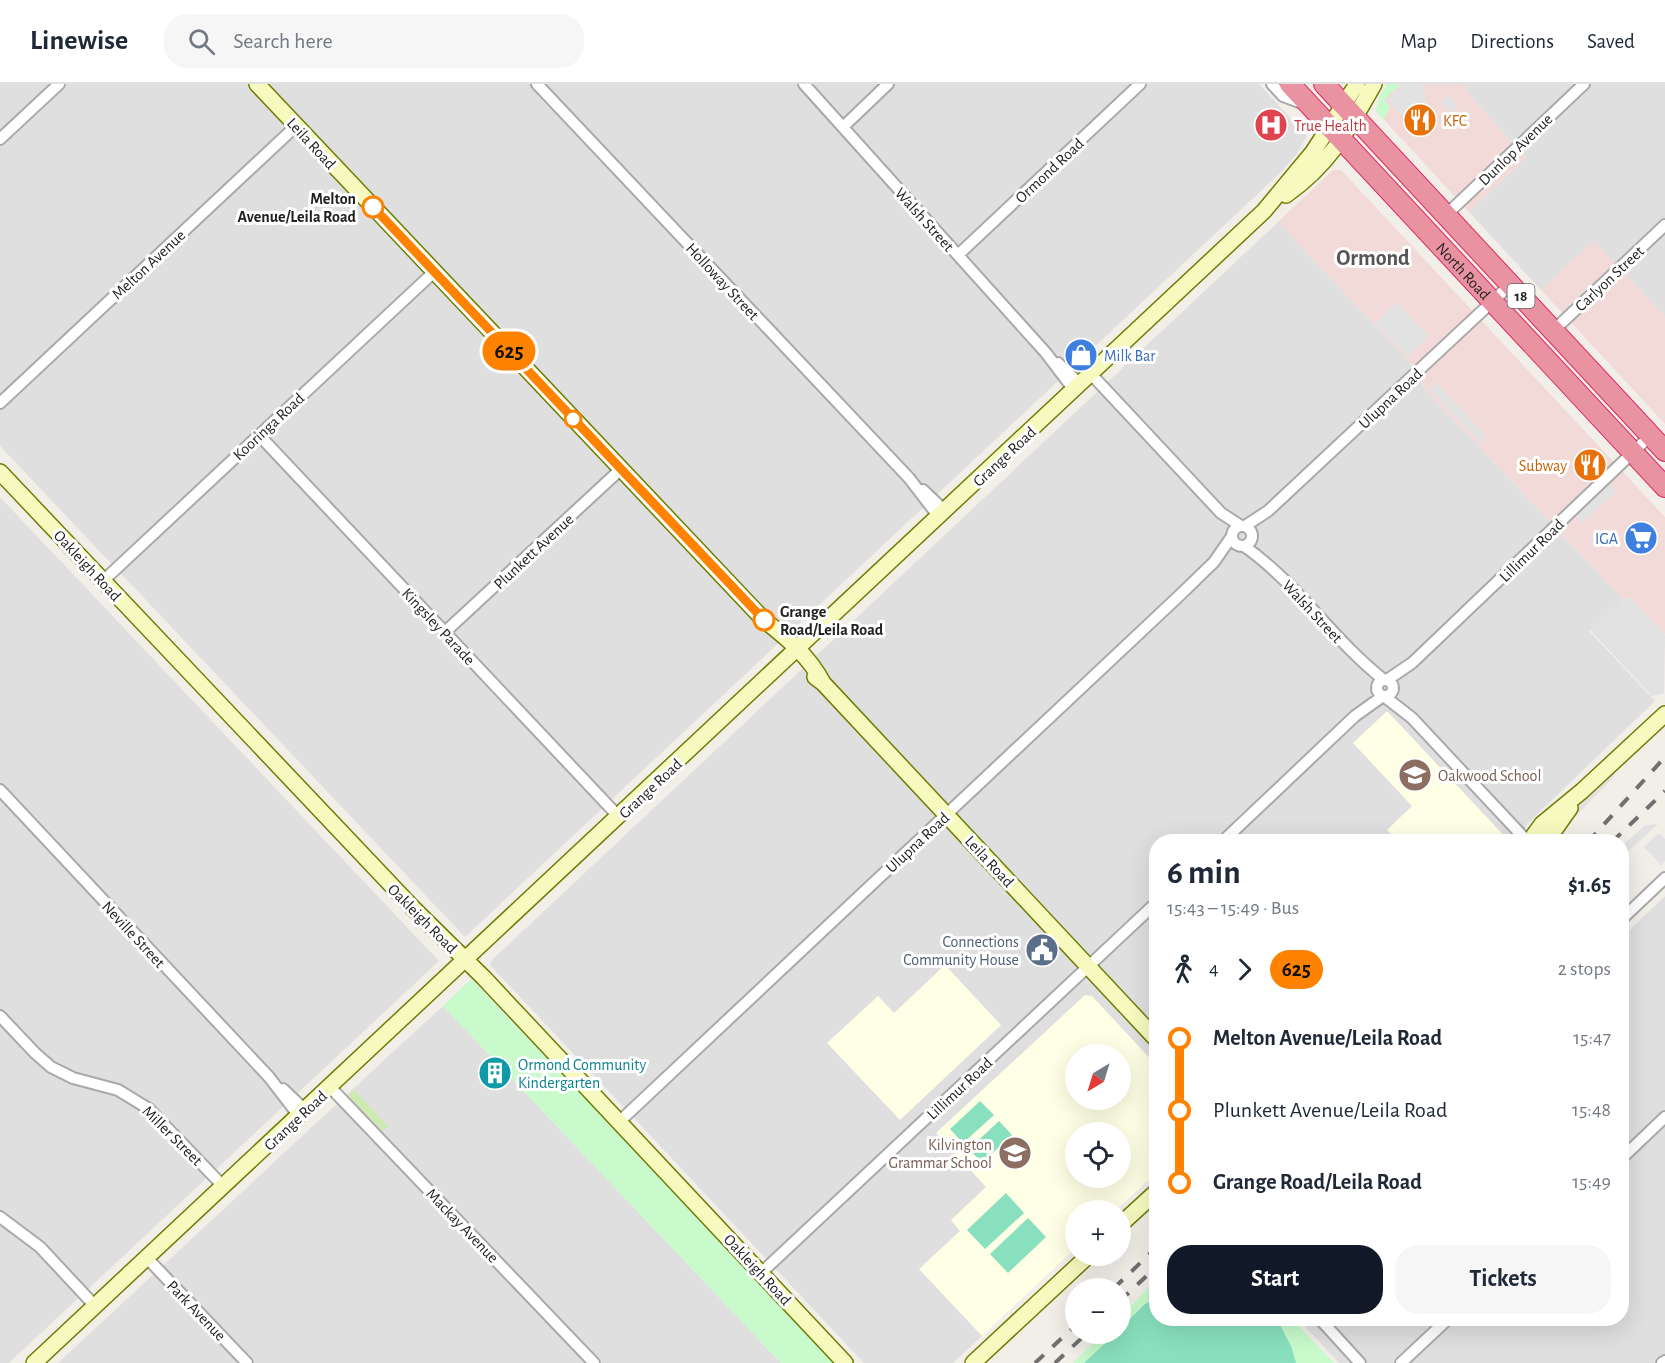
<!DOCTYPE html>
<html lang="en">
<head>
<meta charset="utf-8">
<style>
	:root { --surface:#fff; --page:#f6f6f7; --text:#1f2937; --muted:#747a83; --line:#e0e1e3; --accent:#111827 }
	body { margin:0; font-family:"Alegreya Sans",sans-serif; background:var(--page); color:var(--text); height:100vh; display:flex; flex-direction:column; font-size:22px; white-space:nowrap }
	* { box-sizing:border-box; margin:0 }
	p { font-size:20px; color:var(--muted) }
	.icon { flex:none; width:33px; height:33px; fill:none; stroke:currentColor; stroke-width:2; stroke-linecap:round; stroke-linejoin:round }
	.map { position:relative; flex:1; overflow:hidden }
	.panel { position:absolute; left:1149px; top:750px; width:480px; height:492px; display:flex; flex-direction:column; background:var(--surface); border-radius:24px; box-shadow:0 6px 24px #0002 }
	.panel>* { flex:none }
	.badge { padding:0 12px; border-radius:20px; font-size:21px; line-height:39px }
	.needle { width:39px; rotate:218deg }
	.controls { position:absolute; left:1065px; top:960px; display:grid; gap:12px }
	.controls a { display:grid; place-items:center; width:66px; height:66px; border-radius:50%; background:var(--surface); box-shadow:0 6px 24px #0002; font-size:30px }
	.map>.badge { position:absolute; translate:-50% -50%; box-shadow:0 0 0 3px #fff }
	.legs { display:flex; align-items:center; gap:9px; height:66px; padding:0 18px; font-size:20px }
	.legs p { margin-inline-start:auto }
	.headline { display:flex; align-items:center; justify-content:space-between; height:102px; padding:0 18px }
	h1 { font-size:33px; font-weight:700; line-height:45px }
	.cta { display:flex; gap:12px; margin-top:auto; padding:12px 18px }
	.cta a { flex:1; height:69px; border-radius:24px; background:var(--accent); color:#fff; font-size:24px; font-weight:700; line-height:69px; text-align:center }
	.cta a+a { background:var(--page); color:var(--text) }
	ul { padding:0 18px; list-style:none }
	li { display:flex; align-items:center; gap:21px; height:72px; font-size:22px }
	li i { display:grid; place-items:center; width:9px; height:100%; margin:0 8px; background:currentColor }
	li i::after { content:''; width:15px; height:15px; margin:-8px; border:4px solid; border-radius:50%; background:var(--surface) }
	li p { margin-inline-start:auto }
	li:first-child i { background:linear-gradient(#0000 50%,currentColor 0) }
	li:last-child i { background:linear-gradient(currentColor 50%,#0000 0) }
	header { display:flex; align-items:center; gap:36px; box-sizing:border-box; height:84px; padding:0 30px; background:var(--surface); border-bottom:2px solid var(--line) }
	header strong { font-size:28px }
	nav { display:flex; gap:33px; margin-inline-start:auto; font-size:21px }
	.search { width:420px; height:54px; background:var(--page); display:flex; align-items:center; gap:15px; box-sizing:border-box; padding:0 21px; border-radius:24px; color:var(--muted); font-size:22px }
	.map>svg:first-child { display:block }
	.residential { fill:#e0dfdf; fill-rule:evenodd }
	.commercial { fill:#f2dad9 }
	.education { fill:#ffffe5; fill-rule:evenodd }
	.grass { fill:#cdebb0 }
	.park { fill:#c8facc }
	.pitch { fill:#88e0be }
	.parking { fill:#e2e2e2 }
	.lines { fill:none; stroke-linecap:round; stroke-linejoin:round }
	.street-casing { stroke:#a9a9a9; stroke-width:14 }
	.secondary-casing { stroke:#707d05; stroke-width:18 }
	.highway-casing { stroke:#dc2a67; stroke-width:22 }
	.street { stroke:#fff; stroke-width:10 }
	.secondary { stroke:#f7fabf; stroke-width:15 }
	.highway { stroke:#e892a2; stroke-width:20 }
	.rail { stroke:#707070; stroke-width:4; stroke-dasharray:12 12; stroke-linecap:butt }
	.line-1-casing { stroke:#fff; stroke-width:14 }
	.line-1 { stroke:#ff8200; stroke-width:9 }
	.stop-1-dot { fill:#fff; stroke:#ff8200; stroke-width:3 }
	.labels { text-anchor:middle; stroke-width:6; stroke-linejoin:round; paint-order:stroke }
	.shield { fill:#fff; stroke:#646464; stroke-width:1.5 }
	.shield-label { font-size:15px; font-weight:bold; fill:#222 }
	.food-label { font-size:16px; fill:#c56008; stroke:#fff; text-anchor:start }
	.health-label { font-size:16px; fill:#be3a42; stroke:#fff; text-anchor:start }
	.street-label { font-size:16px; fill:#222; stroke:#fff }
	.stop-label { font-size:16px; font-weight:bold; fill:#222; stroke:#fff; text-anchor:end }
	.shop-label { font-size:16px; fill:#366cbe; stroke:#fff; text-anchor:start }
	.education-label { font-size:16px; fill:#785e54; stroke:#fff; text-anchor:start }
	.service-label { font-size:16px; fill:#4e5e75; stroke:#fff; text-anchor:end }
	.culture-label { font-size:16px; fill:#0d838f; stroke:#fff; text-anchor:start }
	.district-label { font-size:22px; font-weight:bold; fill:#555; stroke:#fff }
</style>
</head>
<body>
<header>
<strong>Linewise</strong>
<div class="search"><svg class="icon" aria-label="search" viewBox="0 0 24 24"><circle cx="10" cy="10" r="6"/><path d="M15 15l6 6"/></svg>Search here</div>
<nav><a>Map</a><a>Directions</a><a>Saved</a></nav>
</header>
<div class="map">
<svg width="1665" height="1279" viewBox="0 0 1665 1279">
	<rect width="100%" height="100%" fill="#f2efe9"/>
	<!-- residential -->
	<path class="residential" d="M0,0H1259L1307,52L1296,71L1282,87L465,853L0,362Z
		M1469,0H1665V233L1594,157L1541,206L1469,128L1526,74L1464,5Z
		M1278,138L1408,276L1425,305L1623,515L1589,547L1655,617L1527,740L1519,757L1156,758V1089L1076,1126L1075,1165L953,1279H864L490,881L491,877ZM1076,970H1120V1016H1076ZM1076,1048H1120V1094H1076Z
		M0,413L439,877L9,1279H0Z
		M1665,812V1279H1339L1298,1235L1622,1234V853Z
		M443,922L781,1279H58L384,976Z"/>
	<!-- commercial -->
	<path class="commercial" d="M1387,0H1469L1464,5L1526,74L1469,128L1376,27L1380,12Z
		M1333,86H1341L1665,433V551L1630,514L1623,515L1547,434L1425,305L1408,276L1278,138Z
		M1594,156L1665,233V340L1541,206Z"/>
	<!-- education -->
	<path class="education" d="M1386,628H1388L1509,757H1398L1387,746L1412,722L1353,659Z
		M945,881L1001,941L900,1036L827,959L878,912L894,929Z
		M1085,911L1092,912L1156,981V1089L1116,1126H1076L1075,1165L982,1252L919,1185L960,1147L951,1136L986,1103L936,1049ZM1076,970H1120V1016H1076ZM1076,1048H1120V1094H1076Z"/>
	<!-- grass -->
	<path class="grass" d="M353,1005L389,1043L382,1047L349,1012Z"/>
	<!-- park -->
	<path class="park" d="M1387,0H1401L1384,16L1390,23L1384,36L1376,27L1380,12Z
		M471,895L837,1279H781L443,922Z
		M1156,1196V1234L1292,1235L1334,1279H1073L1102,1250H1120L1121,1232Z"/>
	<!-- pitch -->
	<path class="pitch" d="M980,1017L994,1031L963,1059L950,1045Z
		M999,1037L1012,1051L982,1079L969,1065Z
		M1006,1109L1024,1129L985,1165L967,1146Z
		M1028,1134L1046,1153L1008,1189L990,1170Z
		M1156,1214V1234L1277,1235L1291,1262L1296,1279H1084L1115,1250H1120L1121,1244L1145,1220Z"/>
	<!-- parking -->
	<path class="parking" d="M1403,0H1419L1425,5L1422,10L1427,16L1406,36L1387,16Z
		M1448,11L1458,22L1451,29L1441,18Z
		M1396,218L1429,252L1408,272L1375,239Z
		M1437,299L1484,349L1485,363L1430,306Z
		M1612,399L1615,409L1581,440L1577,431Z
		M1630,514L1665,551L1664,609L1652,612L1590,546L1623,515Z
		M1615,686L1614,693L1575,733L1567,735Z
		M1659,739L1622,773V762L1644,742Z
		M1659,749L1665,755V777L1661,781L1644,763Z"/>
	<g class="lines">
		<defs>
			<path id="street" d="M537,0L909,394L939,433
				M804,0L1046,269L1074,306
				M1272,0L1283,12L1302,19
				M843,43L888,0
				M0,55L59,0
				M1447,130L1584,0
				M958,171L1140,0
				M1553,247L1665,141
				M1058,279L1080,300
				M1091,290L1221,429L1241,442
				M0,319L296,42
				M259,351L619,733
				M923,406L945,427
				M1245,442L1268,427L1510,201
				M1232 452a10 10 0 1 1 20 0a10 10 0 1 1-20 0Z
				M1244,462C1297,499 1333,556 1384,596
				M103,497L434,188
				M445,548L621,385
				M1377 604a8 8 0 1 1 16 0a8 8 0 1 1-16 0Z
				M1387,596L1412,579L1650,352
				M1385,613L1412,634L1528,758
				M0,706L269,993L299,1032
				M1222,758L1355,632L1383,612
				M1622,835L1665,794
				M0,932L35,969L51,983L73,994L118,1006L149,1025L223,1102
				M330,1003L594,1279
				M283,1005L305,1026
				M619,1038L1180,511L1214,478L1232,452
				M1622,1074L1665,1033
				M0,1133L40,1163L95,1222
				M147,1174L247,1279
				M761,1189L1156,819
				M1319,1234L1360,1279
				M1401,1279L1449,1234
				M1662,1279L1665,1277"/>
			<path id="secondary" d="M257,0L764,536C787,554 809,572 823,599
				M1286,111C1330,80 1348,46 1374,0
				M0,388L413,824L484,894L845,1279
				M815,593L823,599L1156,955
				M1529,758L1542,740L1582,707L1665,630
				M1546,758L1570,724
				M1120,1141L1156,1108
				M34,1279L1264,127L1313,68L1357,0
				M973,1279L1088,1172"/>
			<g id="highway">
				<path id="s1" d="M1290,0L1665,403"/>
				<path d="M1324,0L1665,367"/>
			</g>
		</defs>
		<!-- street casing -->
		<use href="#street" class="street-casing"/>
		<!-- secondary casing -->
		<use href="#secondary" class="secondary-casing"/>
		<!-- highway casing -->
		<use href="#highway" class="highway-casing"/>
		<!-- street -->
		<use href="#street" class="street"/>
		<!-- secondary -->
		<use href="#secondary" class="secondary"/>
		<!-- highway -->
		<use href="#highway" class="highway"/>
		<!-- rail -->
		<path class="rail" d="M1588,758L1665,673
			M1612,758L1665,707
			M1114,1204L1156,1164
			M1120,1217L1156,1183
			M1035,1279L1076,1241
			M1055,1279L1086,1250"/>
	</g>
	<g class="lines">
		<defs>
			<path id="line-1" d="M373,123L764,536"/>
		</defs>
		<!-- line-1 casing -->
		<use href="#line-1" class="line-1-casing"/>
		<!-- line-1 -->
		<use href="#line-1" class="line-1"/>
	</g>
	<!-- icons -->
	<defs>
		<symbol id="restaurant-disc" viewBox="-11 -11 22 22"><circle r="9.5" fill="#e8710a" stroke="#fff"/><path d="M-5-6h1v4h1v-4h1v4h1v-4h1v5L-1.5 .5V6h-2V.5L-5-1ZM5-6V6H3V1.5H1.5Q1.5-4 5-6Z" fill="#fff"/></symbol>
		<symbol id="hospital-disc" viewBox="-11 -11 22 22"><circle r="9.5" fill="#e0444e" stroke="#fff"/><path d="M-5-5h3v3.5h4V-5h3V5h-3V1.5h-4V5h-3Z" fill="#fff"/></symbol>
		<symbol id="shop-disc" viewBox="-11 -11 22 22"><circle r="9.5" fill="#3f7fe0" stroke="#fff"/><path d="M-5-2.5h2.3a2.7 3.5 0 0 1 5.4 0H5L5.5 6h-11ZM-1.5-2.5h3a1.5 2.3 0 0 0-3 0Z" fill="#fff"/></symbol>
		<symbol id="supermarket-disc" viewBox="-11 -11 22 22"><circle r="9.5" fill="#3f7fe0" stroke="#fff"/><path d="M-6-5.5h2.5l.6 2H6L4.5 2H-2.5L-4.4-4H-6ZM-1.5 3.2a1.3 1.3 0 1 0 .1 0ZM3 3.2a1.3 1.3 0 1 0 .1 0Z" fill="#fff"/></symbol>
		<symbol id="school-disc" viewBox="-11 -11 22 22"><circle r="9.5" fill="#8d6e63" stroke="#fff"/><path d="M0-5L7-2L0 1L-7-2ZM-4 1L0 2.5L4 1V4Q0 6-4 4Z" fill="#fff"/></symbol>
		<symbol id="civic-disc" viewBox="-11 -11 22 22"><circle r="9.5" fill="#5c6f8a" stroke="#fff"/><path d="M-.6-6.5H3V-4.5H.6V-3L4-1V1h2V6H-6V1h2V-1L-.6-3ZM-1.2 2.5V6h2.4V2.5Z" fill="#fff"/></symbol>
		<symbol id="building-disc" viewBox="-11 -11 22 22"><circle r="9.5" fill="#0f9aa8" stroke="#fff"/><path d="M-4-6H4V6H1V3H-1V6H-4ZM-2.5-4.3h1.7v1.8h-1.7ZM.8-4.3h1.7v1.8H.8ZM-2.5-1h1.7V.8h-1.7ZM.8-1h1.7V.8H.8Z" fill="#fff"/></symbol>
	</defs>
	<g fill-rule="evenodd">
		<use href="#restaurant-disc" x="1401" y="17" width="38" height="38"/>
		<use href="#hospital-disc" x="1252" y="22" width="38" height="38"/>
		<use href="#shop-disc" x="1062" y="252" width="38" height="38"/>
		<use href="#restaurant-disc" x="1571" y="362" width="38" height="38"/>
		<use href="#supermarket-disc" x="1622" y="435" width="38" height="38"/>
		<use href="#school-disc" x="1396" y="672" width="38" height="38"/>
		<use href="#civic-disc" x="1023" y="847" width="38" height="38"/>
		<use href="#building-disc" x="476" y="970" width="38" height="38"/>
		<use href="#school-disc" x="996" y="1050" width="38" height="38"/>
	</g>
	<!-- markers -->
	<g class="stop-1-dot">
		<circle cx="373" cy="123" r="10"/>
		<circle cx="573" cy="335" r="8"/>
		<circle cx="764" cy="536" r="10"/>
	</g>
	<g class="labels">
		<!-- shield labels -->
		<rect class="shield" x="1507.5" y="200" width="27" height="24" rx="4.5"/>
		<g class="shield-label">
			<text x="1521" y="217">18</text>
		</g>
		<!-- food labels -->
		<g class="food-label">
			<text x="1443" y="42">KFC</text>
			<text x="1567" y="387" text-anchor="end">Subway</text>
		</g>
		<!-- health labels -->
		<g class="health-label">
			<text x="1294" y="47">True Health</text>
		</g>
		<!-- street labels -->
		<g class="street-label">
			<text transform="translate(312 59) rotate(47)" y="6">Leila Road</text>
			<text transform="translate(1515 65) rotate(-44)" y="6">Dunlop Avenue</text>
			<text transform="translate(1049 86) rotate(-43)" y="6">Ormond Road</text>
			<text transform="translate(925 135) rotate(48)" y="6">Walsh Street</text>
			<text transform="translate(148 180) rotate(-43)" y="6">Melton Avenue</text>
			<text dy="6" stroke="none"><textPath href="#s1" startOffset="255">North Road</textPath></text>
			<text transform="translate(1609 194) rotate(-43)" y="6">Carlyon Street</text>
			<text transform="translate(723 197) rotate(47)" y="6">Holloway Street</text>
			<text transform="translate(1390 314) rotate(-43)" y="6">Ulupna Road</text>
			<text transform="translate(268 342) rotate(-43)" y="6">Kooringa Road</text>
			<text transform="translate(1004 372) rotate(-43)" y="6">Grange Road</text>
			<text transform="translate(1531 466) rotate(-44)" y="6">Lillimur Road</text>
			<text transform="translate(533 467) rotate(-43)" y="6">Plunkett Avenue</text>
			<text transform="translate(88 481) rotate(47)" y="6">Oakleigh Road</text>
			<text transform="translate(1313 527) rotate(47)" y="6">Walsh Street</text>
			<text transform="translate(439 542) rotate(47)" y="6">Kingsley Parade</text>
			<text transform="translate(650 704) rotate(-43)" y="6">Grange Road</text>
			<text transform="translate(917 758) rotate(-43)" y="6">Ulupna Road</text>
			<text transform="translate(990 777) rotate(47)" y="6">Leila Road</text>
			<text transform="translate(423 834) rotate(45)" y="6">Oakleigh Road</text>
			<text transform="translate(134 850) rotate(47)" y="6">Neville Street</text>
			<text transform="translate(959 1004) rotate(-43)" y="6">Lillimur Road</text>
			<text transform="translate(295 1036) rotate(-43)" y="6">Grange Road</text>
			<text transform="translate(173 1051) rotate(45)" y="6">Miller Street</text>
			<text transform="translate(463 1141) rotate(46)" y="6">Mackay Avenue</text>
			<text transform="translate(758 1185) rotate(47)" y="6">Oakleigh Road</text>
			<text transform="translate(197 1226) rotate(46)" y="6">Park Avenue</text>
		</g>
		<!-- stop labels -->
		<g class="stop-label">
			<text x="356" y="120">Melton<tspan x="356" dy="18">Avenue/Leila Road</tspan></text>
			<text x="780" y="533" text-anchor="start">Grange<tspan x="780" dy="18">Road/Leila Road</tspan></text>
		</g>
		<!-- shop labels -->
		<g class="shop-label">
			<text x="1104" y="277">Milk Bar</text>
			<text x="1618" y="460" text-anchor="end">IGA</text>
		</g>
		<!-- education labels -->
		<g class="education-label">
			<text x="1438" y="697">Oakwood School</text>
			<text x="992" y="1066" text-anchor="end">Kilvington<tspan x="992" dy="18">Grammar School</tspan></text>
		</g>
		<!-- service labels -->
		<g class="service-label">
			<text x="1019" y="863">Connections<tspan x="1019" dy="18">Community House</tspan></text>
		</g>
		<!-- culture labels -->
		<g class="culture-label">
			<text x="518" y="986">Ormond Community<tspan x="518" dy="18">Kindergarten</tspan></text>
		</g>
		<!-- district labels -->
		<g class="district-label">
			<text x="1373" y="181">Ormond</text>
		</g>
	</g>
</svg>
<div class="controls">
<a><svg class="needle" viewBox="-14 -14 28 28"><path d="M0-13l5 13h-10z" fill="#e53935"/><path d="M0 13l5-13h-10z" fill="#747a83"/></svg></a>
<a><svg class="icon" aria-label="locate" viewBox="0 0 24 24"><circle cx="12" cy="12" r="6"/><path d="M12 2v4M12 18v4M2 12h4M18 12h4"/></svg></a>
<a>+</a>
<a>−</a>
</div>
<b class="badge" style="left:509px;top:267px;background:#ff8200;color:#111">625</b>
<section class="panel">
<div class="headline"><div><h1>6 min</h1><p>15:43 – 15:49 · Bus</p></div><b>$1.65</b></div>
<div class="legs"><svg class="icon" aria-label="walk" viewBox="0 0 24 24"><circle cx="13" cy="4" r="2"/><path d="M13 8l-2 6 4 7M11 14l-3 7M7 12l3-4h3l4 4"/></svg>4<svg class="icon" aria-label="forward" viewBox="0 0 24 24"><path d="M9 5l7 7-7 7"/></svg><b class="badge" style="background:#ff8200;color:#111">625</b><p>2 stops</p></div>
<ul>
<li><i style="color:#ff8200"></i><b>Melton Avenue/Leila Road</b><p>15:47</p></li>
<li><i style="color:#ff8200"></i><span>Plunkett Avenue/Leila Road</span><p>15:48</p></li>
<li><i style="color:#ff8200"></i><b>Grange Road/Leila Road</b><p>15:49</p></li>
</ul>
<div class="cta"><a>Start</a><a>Tickets</a></div>
</section>
</div>
</body>
</html>
